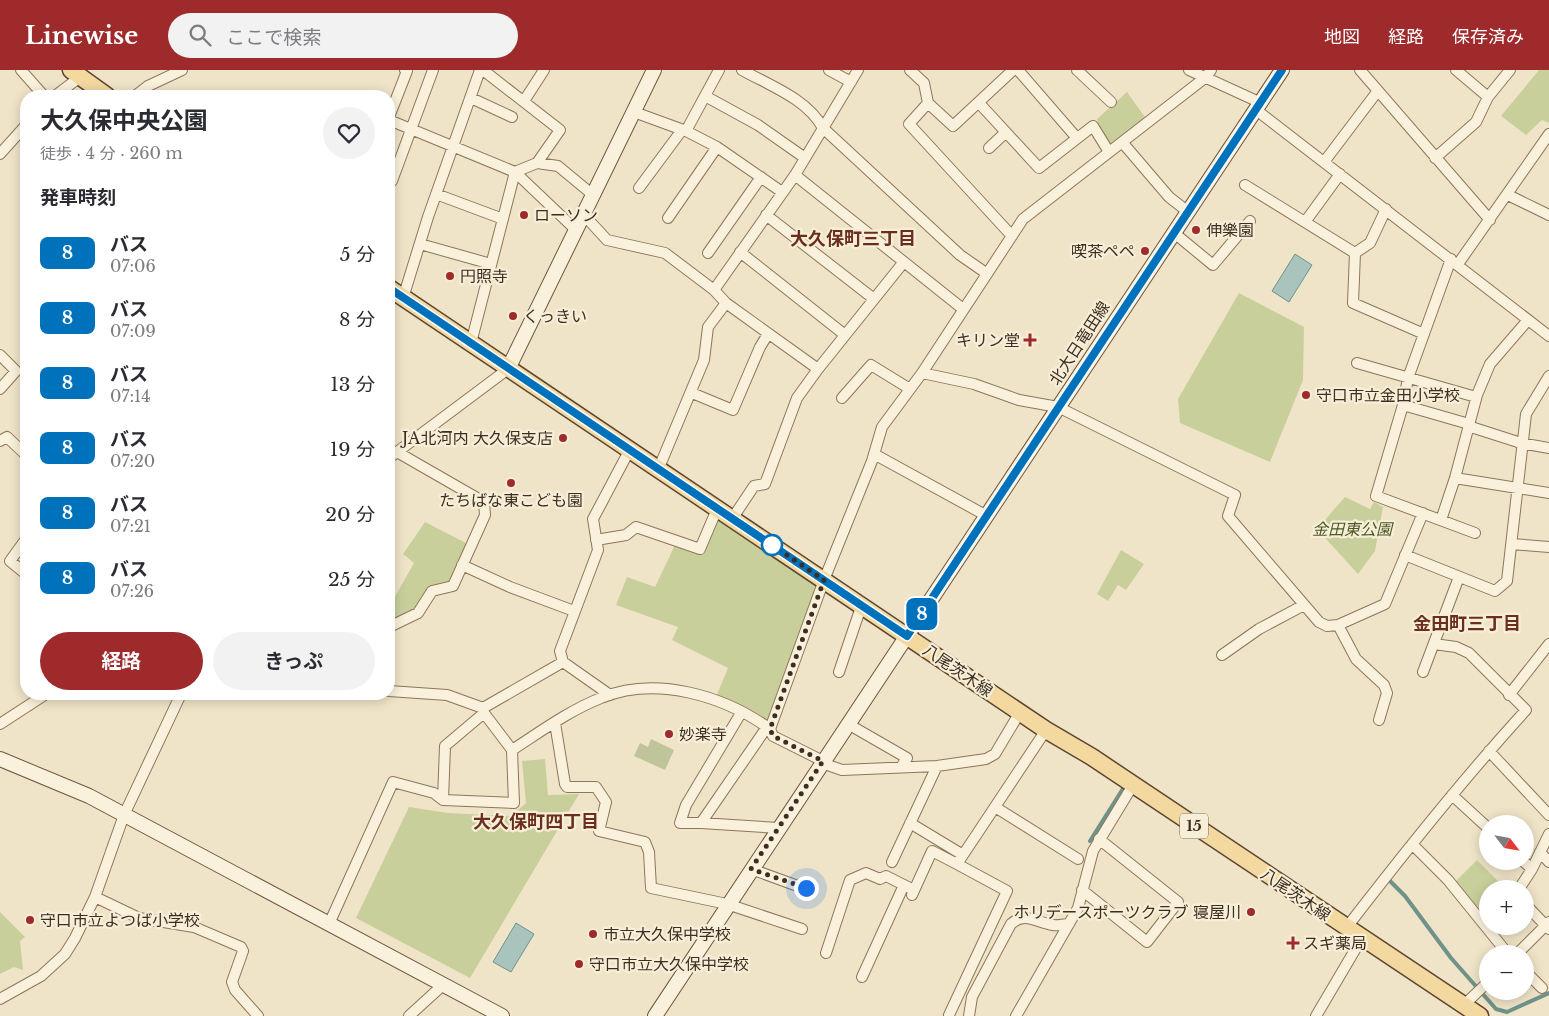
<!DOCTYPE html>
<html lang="ja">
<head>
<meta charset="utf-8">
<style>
	:root { --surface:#fff; --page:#f2f2f3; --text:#2b2b33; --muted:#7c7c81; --accent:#9e2a2b }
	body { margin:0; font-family:"Libre Baskerville","Noto Sans JP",serif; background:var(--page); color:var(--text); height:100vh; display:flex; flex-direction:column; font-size:19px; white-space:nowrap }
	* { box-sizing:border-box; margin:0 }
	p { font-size:16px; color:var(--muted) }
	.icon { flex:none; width:28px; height:28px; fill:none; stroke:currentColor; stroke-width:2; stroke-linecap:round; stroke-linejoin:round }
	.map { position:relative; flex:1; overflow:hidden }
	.side { position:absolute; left:20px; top:20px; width:375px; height:610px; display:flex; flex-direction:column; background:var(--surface); border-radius:20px; box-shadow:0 2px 12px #0003 }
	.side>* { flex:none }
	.badge { padding:0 10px; border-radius:8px; font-size:18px; line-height:32px }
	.needle { width:32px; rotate:121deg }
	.tools { position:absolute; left:1479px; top:745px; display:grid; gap:10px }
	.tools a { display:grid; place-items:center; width:55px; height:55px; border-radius:50%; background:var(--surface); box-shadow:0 2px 12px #0003; font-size:25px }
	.you { position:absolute; width:25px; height:25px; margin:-12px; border:4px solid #fff; border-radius:50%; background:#1a73e8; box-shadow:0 0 0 8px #1a73e833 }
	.map>.badge { position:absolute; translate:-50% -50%; box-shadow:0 0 0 2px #fff }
	h2 { padding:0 20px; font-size:19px; line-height:45px }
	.round { display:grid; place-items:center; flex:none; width:52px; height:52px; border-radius:26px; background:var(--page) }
	.summary { display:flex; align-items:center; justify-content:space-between; height:85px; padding:0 20px }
	h1 { font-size:24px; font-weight:700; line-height:38px }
	.primary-button { display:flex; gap:10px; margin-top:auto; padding:10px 20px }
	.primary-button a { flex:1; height:58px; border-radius:30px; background:var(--accent); color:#fff; font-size:20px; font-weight:700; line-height:58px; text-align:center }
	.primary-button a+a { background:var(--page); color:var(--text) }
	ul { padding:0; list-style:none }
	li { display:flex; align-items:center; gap:15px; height:65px; padding:0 20px }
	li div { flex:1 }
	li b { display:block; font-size:19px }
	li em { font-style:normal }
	li .badge { min-width:55px; font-weight:700; text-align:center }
	header { display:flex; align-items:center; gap:30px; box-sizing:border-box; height:70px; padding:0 25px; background:var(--accent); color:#fff }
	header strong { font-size:24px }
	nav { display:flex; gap:28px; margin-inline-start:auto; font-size:18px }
	.search { width:350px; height:45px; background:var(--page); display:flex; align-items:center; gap:12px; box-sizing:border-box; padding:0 18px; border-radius:28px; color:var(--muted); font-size:19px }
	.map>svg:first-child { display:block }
	.green { fill:#c9cf9b }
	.cemetery { fill:#bfc49a }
	.water { fill:#a9c4bc; stroke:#6f938a }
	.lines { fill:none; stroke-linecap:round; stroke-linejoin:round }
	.stream { stroke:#6f938a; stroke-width:4 }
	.street-casing { stroke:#8d765c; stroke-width:12 }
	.secondary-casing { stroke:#6f573f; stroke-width:16 }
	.primary-casing { stroke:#5b4430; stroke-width:19 }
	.street { stroke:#faf1dc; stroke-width:10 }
	.secondary { stroke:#faf1dc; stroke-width:14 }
	.primary { stroke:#f3d9a0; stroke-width:16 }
	.line-casing { stroke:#fff; stroke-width:11 }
	.line { stroke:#0072bc; stroke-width:8 }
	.walk { stroke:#3d2e20; stroke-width:5; stroke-dasharray:0 9 }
	.poi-dot { fill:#9e2a2b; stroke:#f7eed8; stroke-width:2 }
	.stop-dot { fill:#fff; stroke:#0072bc; stroke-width:2.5 }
	.labels { text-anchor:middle; stroke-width:4.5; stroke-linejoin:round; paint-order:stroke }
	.shield { fill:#f7eed8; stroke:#756857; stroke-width:1 }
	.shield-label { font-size:15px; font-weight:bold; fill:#3d2e20 }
	.poi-label { font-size:16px; fill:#3d2e20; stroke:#f7eed8; text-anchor:start }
	.street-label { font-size:16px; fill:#3d2e20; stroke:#f7eed8 }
	.park-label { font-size:16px; font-style:italic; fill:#4d5a26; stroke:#f7eed8 }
	.neighbourhood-label { font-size:18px; font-weight:bold; fill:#6b2e1e; stroke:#f7eed8 }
</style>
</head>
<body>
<header>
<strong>Linewise</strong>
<div class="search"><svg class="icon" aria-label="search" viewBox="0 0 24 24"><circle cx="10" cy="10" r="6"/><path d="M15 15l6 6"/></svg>ここで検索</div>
<nav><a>地図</a><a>経路</a><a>保存済み</a></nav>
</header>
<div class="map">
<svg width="1549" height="946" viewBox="0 0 1549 946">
	<rect width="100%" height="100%" fill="#f0e4c8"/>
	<!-- green -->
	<path class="green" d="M1539,0H1549V53L1542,50L1526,65L1501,46Z
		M1127,22L1147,50L1112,76H1107L1097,49Z
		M1239,223L1304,257L1303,310L1270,392L1180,353L1178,329Z
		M1345,427L1370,439L1374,432L1383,437L1375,481L1358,504L1317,459Z
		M718,448L818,513L768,652L716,627L728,598L672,570L678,557L616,535L627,507L655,517L675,475L701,483Z
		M425,452L466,473L452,508L447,515L428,518L416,539L389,552V531L392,532L414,493L403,484Z
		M1121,480L1144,494L1126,520L1118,515L1108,531L1097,524Z
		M545,689L548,725L579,724L470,908L356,848L409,737L448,743L511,746L526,733L522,691Z
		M1477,790L1506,819H1488L1487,855L1454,813Z
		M0,842L25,867L20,871L23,900L14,897L0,904Z"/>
	<!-- cemetery -->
	<path class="cemetery" d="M651,669L674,680L665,700L634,686L640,673L648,677Z"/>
	<!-- water -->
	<path class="water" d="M1295,184L1312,195L1289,232L1272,221Z
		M516,853L534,864L511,902L493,892Z"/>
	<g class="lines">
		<!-- stream -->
		<path class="stream" d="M1090,771L1124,717
			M1388,809L1405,826L1451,888L1496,939L1507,942L1549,923"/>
		<defs>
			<path id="street" d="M21,0L44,26
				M483,0L560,60L537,93L515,102
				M742,0C771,16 807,29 823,58L960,185L986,203
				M829,0L851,12
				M910,0L924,13L928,33L909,54L1012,166
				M1018,0L1076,67
				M1077,0L1111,32
				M1189,0L1259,32
				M1360,0L1490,150
				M1456,0L1488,27
				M55,26L80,7
				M135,26L148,16L182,0
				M705,26L758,55L805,88
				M471,28L512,47
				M524,31L544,0
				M928,33L953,56L1013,0
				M979,33L1039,98L1093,56L1109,82
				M1255,39L1549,266
				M634,42L686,61L717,77L782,122
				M389,47L407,1L405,0
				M389,50L515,102L577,161
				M686,61L719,0
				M1122,72L1169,127L1187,141
				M989,78L1005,63
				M0,84L26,55
				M1435,88L1476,52L1488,27L1510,0
				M1324,92L1377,22
				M537,93L558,96L593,125
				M795,105L963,239
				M389,109L392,111L433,0
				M1245,115L1355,183L1353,233L1424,264
				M639,118L682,60
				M436,124L503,149
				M1508,125L1549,145
				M584,145L607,170L665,183L714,220
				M766,145L874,229
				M668,148L717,77
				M1305,152L1340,104
				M1173,162L1213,195L1250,151
				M420,174L491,194
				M740,182L845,265
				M708,183L761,107
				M1355,183L1370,173L1386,139
				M1451,189L1408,308L1403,335L1376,426L1475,463
				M1458,194L1549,64
				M403,228L428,147L480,0
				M726,233L818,299
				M471,273L515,102
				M0,285L16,301L0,319
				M1357,293L1476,327
				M922,303L974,314L1019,330L1058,337L1235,425L1228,446L1319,552L1327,556L1338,555L1356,589L1384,615L1387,623L1379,650
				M692,323L733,340L760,277L768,264
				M842,328L871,295L910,319
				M1403,335L1469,354
				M1468,356L1521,373L1549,378
				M0,371L7,367L26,385
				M874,384L987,446
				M389,388L508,299
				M658,400L704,290L708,257L726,233L714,220L795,105L858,0
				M1455,408L1549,423
				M732,449L754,416L765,414L797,328L818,299L903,193
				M1441,450L1455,408L1477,325L1490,294L1528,250
				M26,469L10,491L26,504
				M596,470L626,465L636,457L700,479L717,439
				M1512,474L1549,477
				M1405,485L1495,521L1507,511L1526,344L1549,306
				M462,495L510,517L574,541
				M1338,555L1385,534L1423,443
				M389,557L418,543L432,521L453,516L485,445L484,432L397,382
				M1222,585L1259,559L1304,535
				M839,602L862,534
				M1423,602L1459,507
				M610,625L563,592L560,581L598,480L593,449L629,381
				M1509,625L1549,574
				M483,638L563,592
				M555,653L565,714L567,717H596L606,732L599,761L645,772L649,782L651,818L727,834L802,859
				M0,654L46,624
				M848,654L907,688L901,697
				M767,657L701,753L779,758
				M770,659L773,666L823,691
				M512,680C540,662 570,640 601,628C656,605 724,626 770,659L824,510L872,391L882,357L922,303L1023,149L1206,7L1211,0
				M1489,681L1549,745
				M822,693L842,700L937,696L986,689L995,684L1020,642
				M1452,725L1488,758
				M443,730L445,676L484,643
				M995,737L1078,789
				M701,753H680L686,735L741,643
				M910,753L963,785
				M1412,774L1448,810L1508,884
				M1540,782L1549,792
				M1523,791L1532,799
				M892,792L937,696
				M751,799L806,819
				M1519,819L1532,799L1549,764
				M1082,820L1147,872L1178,832L1099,769
				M912,825L932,781L957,794L1046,660
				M95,827L139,848L194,857L241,877L243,881L232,912L235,920L258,946
				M1525,834L1549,859
				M329,854L393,712L434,723L443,730L514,733L512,680L484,643L483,638L447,625L389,621
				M1347,857C1404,783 1463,709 1526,640L1469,583L1456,577L1434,574
				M826,883L850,810L866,803L880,809L886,806L914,820
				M1517,884L1549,852
				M1525,901L1542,918
				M862,907L904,815
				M0,929L41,906L65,884L75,868L95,827L124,745L181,624
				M1464,935L1488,912
				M949,945L1007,821L957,794
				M409,946L444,914
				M969,946L972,927L1011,854C1025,841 1037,853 1053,855C1058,856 1063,854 1069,854
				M1016,946L1078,838L1093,781L1133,715
				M1316,946L1362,868"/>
			<path id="secondary" d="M508,299L654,0
				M0,689L89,726L502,946
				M655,946L1282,0"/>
			<path id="primary" d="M71,0L107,26
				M389,218L1046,660L1092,687L1480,946"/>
		</defs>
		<!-- street casing -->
		<use href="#street" class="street-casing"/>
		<!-- secondary casing -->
		<use href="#secondary" class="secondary-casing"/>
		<!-- primary casing -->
		<use href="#primary" class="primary-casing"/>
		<!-- street -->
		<use href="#street" class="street"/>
		<!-- secondary -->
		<use href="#secondary" class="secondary"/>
		<!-- primary -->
		<use href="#primary" class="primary"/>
	</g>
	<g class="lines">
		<defs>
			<path id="line" d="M389,218L907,566L1282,0"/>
		</defs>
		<!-- line casing -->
		<use href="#line" class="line-casing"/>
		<!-- line -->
		<use href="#line" class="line"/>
		<!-- walk -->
		<path class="walk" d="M772,475L824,510L770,659L773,666L823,691L751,799L806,818"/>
	</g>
	<!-- markers -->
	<g class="poi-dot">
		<circle cx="524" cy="145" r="5"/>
		<circle cx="1196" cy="160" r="5"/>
		<circle cx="1145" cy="181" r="5"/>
		<circle cx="450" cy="206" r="5"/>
		<circle cx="513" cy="246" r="5"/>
		<path d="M1027.5 262.5h5v5h5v5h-5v5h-5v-5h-5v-5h5z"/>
		<circle cx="1306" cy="325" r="5"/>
		<circle cx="563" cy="368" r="5"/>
		<circle cx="511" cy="413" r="5"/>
		<circle cx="669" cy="664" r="5"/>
		<circle cx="1251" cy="842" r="5"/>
		<circle cx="30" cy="850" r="5"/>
		<circle cx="593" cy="864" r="5"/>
		<path d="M1290.5 865.5h5v5h5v5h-5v5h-5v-5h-5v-5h5z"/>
		<circle cx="579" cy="894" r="5"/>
	</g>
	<circle class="stop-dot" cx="772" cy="475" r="10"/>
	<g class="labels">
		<!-- shield labels -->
		<rect class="shield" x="1180" y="743.5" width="28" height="25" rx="4"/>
		<g class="shield-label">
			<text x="1194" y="761">15</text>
		</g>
		<!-- poi labels -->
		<g class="poi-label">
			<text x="534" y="151">ローソン</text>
			<text x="1206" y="166">伸樂園</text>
			<text x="1135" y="187" text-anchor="end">喫茶ペペ</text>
			<text x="460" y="212">円照寺</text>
			<text x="523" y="252">くっきい</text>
			<text x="1020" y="276" text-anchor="end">キリン堂</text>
			<text x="1316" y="331">守口市立金田小学校</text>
			<text x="553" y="374" text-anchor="end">JA北河内 大久保支店</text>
			<text x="511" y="436" text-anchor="middle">たちばな東こども園</text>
			<text x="679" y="670">妙楽寺</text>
			<text x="1241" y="848" text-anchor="end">ホリデースポーツクラブ 寝屋川</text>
			<text x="40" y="856">守口市立よつば小学校</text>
			<text x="603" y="870">市立大久保中学校</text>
			<text x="1303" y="879">スギ薬局</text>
			<text x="589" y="900">守口市立大久保中学校</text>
		</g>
		<!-- street labels -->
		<g class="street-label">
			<text transform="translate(1079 273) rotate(-57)" y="6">北大日竜田線</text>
			<text transform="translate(958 600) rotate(34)" y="6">八尾茨木線</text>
			<text transform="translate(1296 824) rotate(34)" y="6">八尾茨木線</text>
		</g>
		<!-- park labels -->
		<g class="park-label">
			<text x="1352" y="465">金田東公園</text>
		</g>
		<!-- neighbourhood labels -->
		<g class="neighbourhood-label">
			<text x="853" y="175">大久保町三丁目</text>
			<text x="1467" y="560">金田町三丁目</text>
			<text x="536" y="758">大久保町四丁目</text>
		</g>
	</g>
</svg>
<div class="tools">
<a><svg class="needle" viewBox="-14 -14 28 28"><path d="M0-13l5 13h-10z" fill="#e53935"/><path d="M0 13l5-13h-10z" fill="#7c7c81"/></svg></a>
<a>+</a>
<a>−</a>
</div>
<div class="you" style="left:806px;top:818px"></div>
<b class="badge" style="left:922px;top:544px;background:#0072bc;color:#fff">8</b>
<section class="side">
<div class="summary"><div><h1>大久保中央公園</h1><p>徒歩 · 4 分 · 260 m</p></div><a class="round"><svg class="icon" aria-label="heart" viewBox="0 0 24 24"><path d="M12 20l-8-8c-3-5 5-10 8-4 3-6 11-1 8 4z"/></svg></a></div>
<h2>発車時刻</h2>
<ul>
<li><span class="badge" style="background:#0072bc;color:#fff">8</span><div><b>バス</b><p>07:06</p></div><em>5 分</em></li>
<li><span class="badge" style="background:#0072bc;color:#fff">8</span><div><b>バス</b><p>07:09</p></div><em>8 分</em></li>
<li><span class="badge" style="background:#0072bc;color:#fff">8</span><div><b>バス</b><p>07:14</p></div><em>13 分</em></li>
<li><span class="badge" style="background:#0072bc;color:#fff">8</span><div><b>バス</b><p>07:20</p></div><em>19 分</em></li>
<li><span class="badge" style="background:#0072bc;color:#fff">8</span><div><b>バス</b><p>07:21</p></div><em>20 分</em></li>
<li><span class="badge" style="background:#0072bc;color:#fff">8</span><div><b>バス</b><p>07:26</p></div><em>25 分</em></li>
</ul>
<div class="primary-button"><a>経路</a><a>きっぷ</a></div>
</section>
</div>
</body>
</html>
